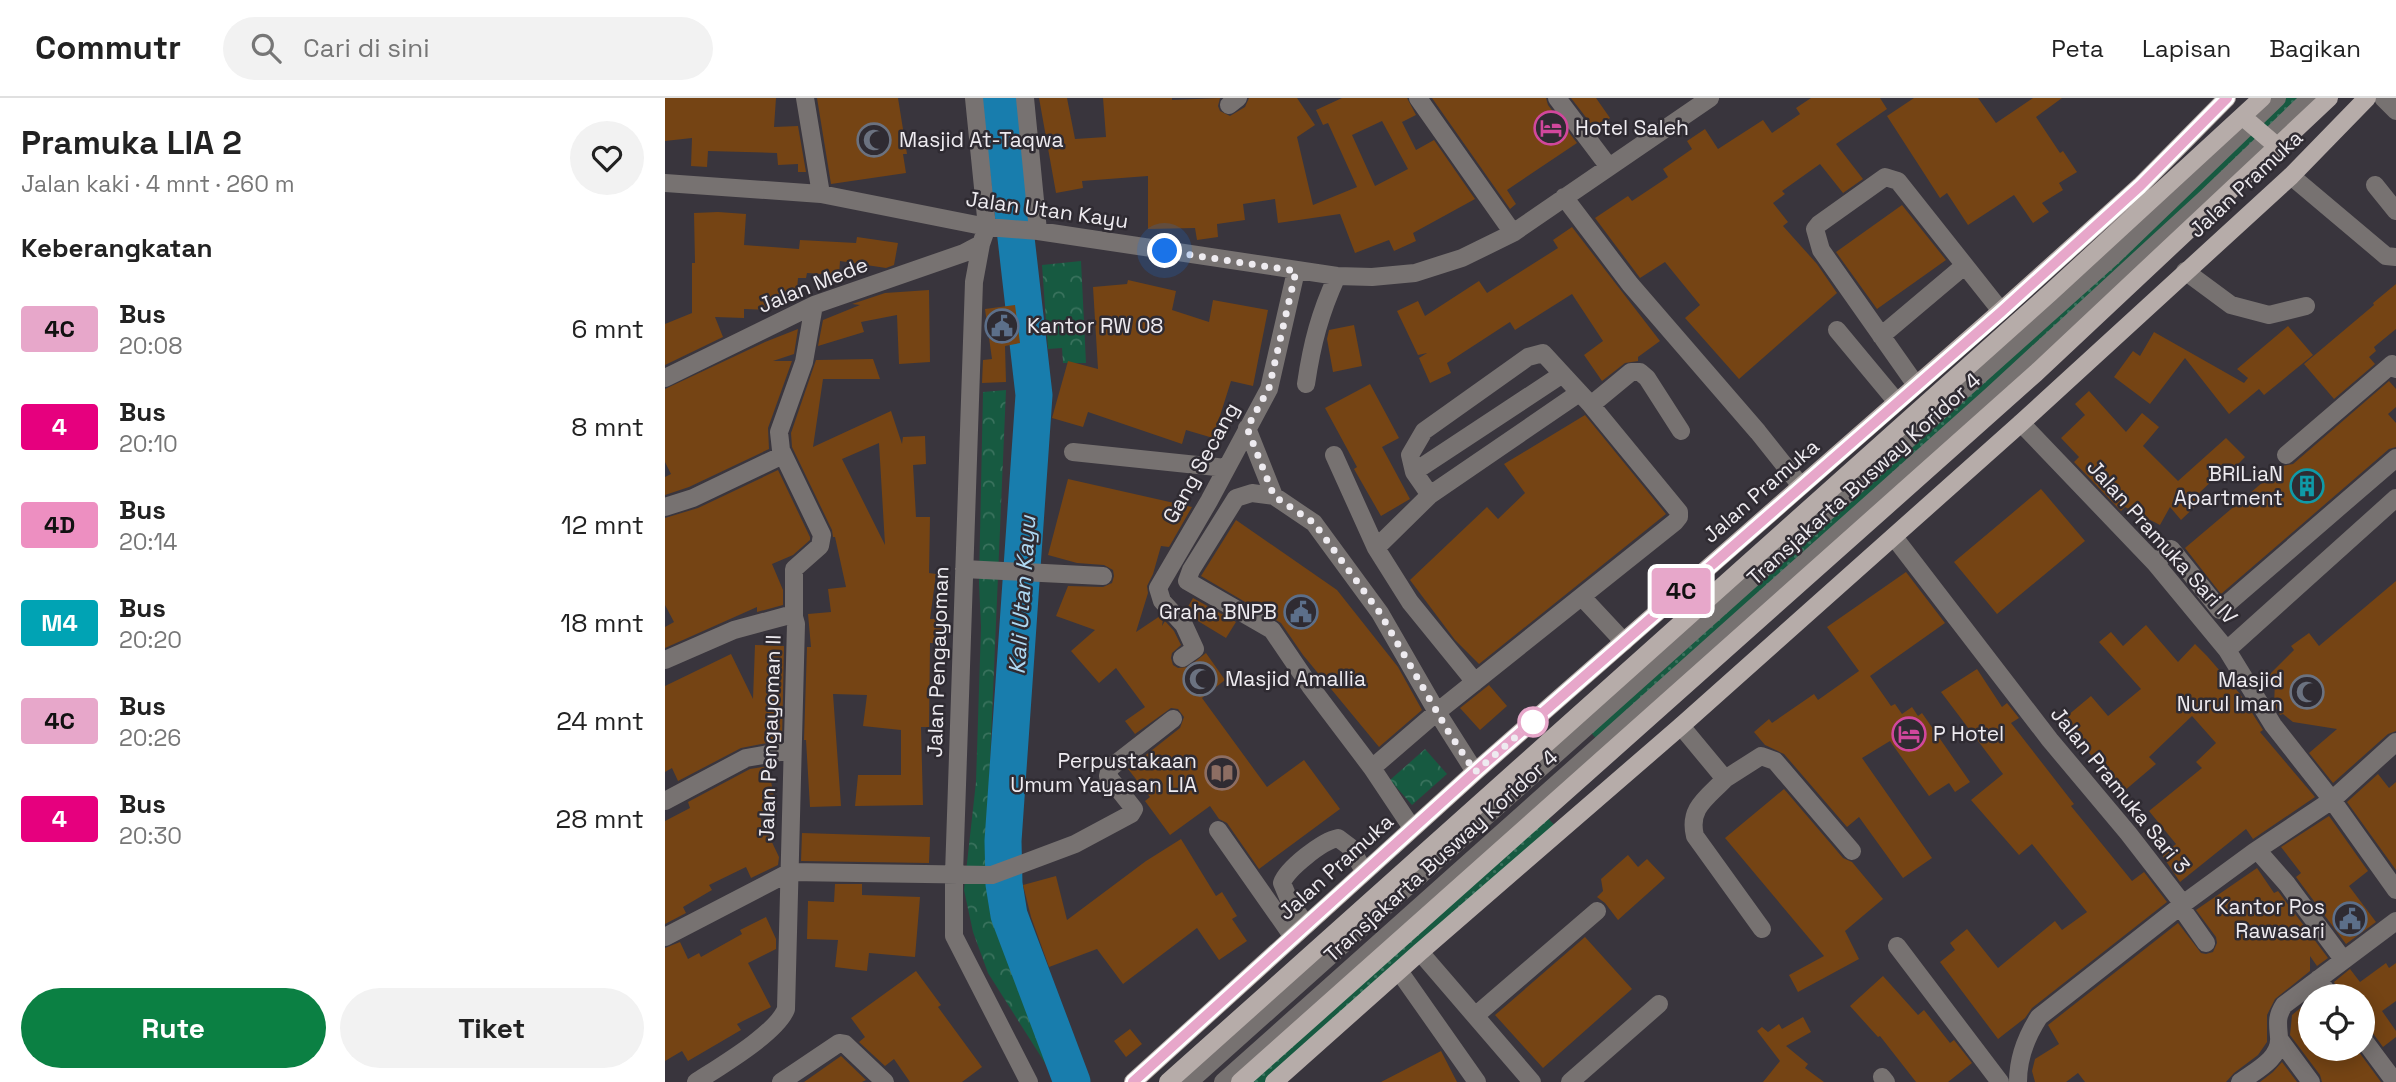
<!DOCTYPE html>
<html lang="id">
<head>
<meta charset="utf-8">
<style>
	:root { --surface:#fff; --page:#f2f2f2; --text:#222; --muted:#767676; --line:#e0e0e0; --accent:#0b8043 }
	body { margin:0; font-family:"Space Grotesk",sans-serif; background:var(--page); color:var(--text); height:100vh; display:flex; flex-direction:column; font-size:26px; white-space:nowrap }
	* { box-sizing:border-box; margin:0 }
	p { font-size:23px; color:var(--muted) }
	.icon { flex:none; width:38px; height:38px; fill:none; stroke:currentColor; stroke-width:2; stroke-linecap:round; stroke-linejoin:round }
	.map { position:relative; flex:1; overflow:hidden }
	.details { display:flex; flex-direction:column; background:var(--surface); width:665px }
	.details>* { flex:none }
	.badge { padding:0 14px; border-radius:5px; font-size:24px; line-height:46px }
	.controls { position:absolute; left:1633px; top:886px; display:grid; gap:14px }
	.controls a { display:grid; place-items:center; width:77px; height:77px; border-radius:50%; background:var(--surface); box-shadow:0 4px 18px #0003; font-size:35px }
	.you { position:absolute; width:35px; height:35px; margin:-18px; border:5px solid #fff; border-radius:50%; background:#1a73e8; box-shadow:0 0 0 10px #1a73e833 }
	.map>.badge { position:absolute; translate:-50% -50%; box-shadow:0 0 0 4px #fff }
	h2 { padding:0 21px; font-size:26px; line-height:63px }
	.round { display:grid; place-items:center; flex:none; width:74px; height:74px; border-radius:37px; background:var(--page) }
	.headline { display:flex; align-items:center; justify-content:space-between; height:119px; padding:0 21px }
	h1 { font-size:33px; font-weight:600; line-height:52px }
	.button { display:flex; gap:14px; margin-top:auto; padding:14px 21px }
	.button a { flex:1; height:80px; border-radius:42px; background:var(--accent); color:#fff; font-size:28px; font-weight:600; line-height:80px; text-align:center }
	.button a+a { background:var(--page); color:var(--text) }
	ul { padding:0; list-style:none }
	li { display:flex; align-items:center; gap:21px; height:98px; padding:0 21px }
	li div { flex:1 }
	li b { display:block; font-size:26px }
	li em { font-style:normal }
	li .badge { min-width:77px; font-weight:700; text-align:center }
	header { display:flex; align-items:center; gap:42px; box-sizing:border-box; height:98px; padding:0 35px; background:var(--surface); border-bottom:2px solid var(--line) }
	header strong { font-size:33px }
	nav { display:flex; gap:38px; margin-inline-start:auto; font-size:24px }
	.search { width:490px; height:63px; background:var(--page); display:flex; align-items:center; gap:18px; box-sizing:border-box; padding:0 24px; border-radius:38px; color:var(--muted); font-size:26px }
	main { display:flex; flex:1; min-height:0 }
	.map>svg:first-child { display:block }
	.grass { fill:url(#grass-dots) }
	.forest { fill:url(#forest-crowns) }
	.lines { fill:none; stroke-linecap:round; stroke-linejoin:round }
	.river { stroke:#187dad; stroke-width:37 }
	.building { fill:#754414; fill-rule:evenodd }
	.minor { stroke:#777271; stroke-width:18 }
	.major { stroke:#b6aca9; stroke-width:18 }
	.line-casing { stroke:#fff; stroke-width:16 }
	.line { stroke:#e7a7ca; stroke-width:10 }
	.walk { stroke:#eeebf0; stroke-width:7; stroke-dasharray:0 12.6 }
	.stop-dot { fill:#fff; stroke:#e7a7ca; stroke-width:3.5 }
	.labels { text-anchor:middle; stroke-width:5; stroke-linejoin:round; paint-order:stroke }
	.poi-label { font-size:21px; fill:#eeebf0; stroke:#2f2b32; text-anchor:start }
	.street-label { font-size:21px; fill:#eeebf0; stroke:#2f2b32 }
	.water-label { font-size:23px; font-style:italic; fill:#aed8f2; stroke:#2f2b32 }
</style>
</head>
<body>
<header>
<strong>Commutr</strong>
<div class="search"><svg class="icon" aria-label="search" viewBox="0 0 24 24"><circle cx="10" cy="10" r="6"/><path d="M15 15l6 6"/></svg>Cari di sini</div>
<nav><a>Peta</a><a>Lapisan</a><a>Bagikan</a></nav>
</header>
<main>
<section class="details">
<div class="headline"><div><h1>Pramuka LIA 2</h1><p>Jalan kaki · 4 mnt · 260 m</p></div><a class="round"><svg class="icon" aria-label="heart" viewBox="0 0 24 24"><path d="M12 20l-8-8c-3-5 5-10 8-4 3-6 11-1 8 4z"/></svg></a></div>
<h2>Keberangkatan</h2>
<ul>
<li><span class="badge" style="background:#e7a7ca;color:#111">4C</span><div><b>Bus</b><p>20:08</p></div><em>6 mnt</em></li>
<li><span class="badge" style="background:#e6007e;color:#fff">4</span><div><b>Bus</b><p>20:10</p></div><em>8 mnt</em></li>
<li><span class="badge" style="background:#ed8fc1;color:#111">4D</span><div><b>Bus</b><p>20:14</p></div><em>12 mnt</em></li>
<li><span class="badge" style="background:#00a3b4;color:#fff">M4</span><div><b>Bus</b><p>20:20</p></div><em>18 mnt</em></li>
<li><span class="badge" style="background:#e7a7ca;color:#111">4C</span><div><b>Bus</b><p>20:26</p></div><em>24 mnt</em></li>
<li><span class="badge" style="background:#e6007e;color:#fff">4</span><div><b>Bus</b><p>20:30</p></div><em>28 mnt</em></li>
</ul>
<div class="button"><a>Rute</a><a>Tiket</a></div>
</section>
<div class="map">
<svg width="1731" height="984" viewBox="0 0 1731 984">
	<defs>
		<pattern id="grass-dots" width="8" height="8" patternUnits="userSpaceOnUse" patternTransform="scale(1.75)"><rect width="8" height="8" fill="#175a41"/><path d="M2 2h.1M6 6h.1" fill="none" stroke="#39725d" stroke-width="1.8" stroke-linecap="round"/></pattern>
		<pattern id="forest-crowns" width="20" height="18" patternUnits="userSpaceOnUse" patternTransform="scale(1.75)"><rect width="20" height="18" fill="#175a41"/><path d="M2 6a3 3 0 1 1 6 0M12 15a3 3 0 1 1 6 0" fill="none" stroke="#39725d"/></pattern>
	</defs>
	<rect width="100%" height="100%" fill="#39353d"/>
	<!-- grass -->
	<path class="grass" d="M1612,0H1645L936,646L921,629Z
		M877,714L895,733L609,984H575Z"/>
	<!-- forest -->
	<path class="forest" d="M416,163L421,265H398L397,250L383,251L377,167Z
		M341,292L322,734L326,800L354,880L395,973L392,984L323,875L308,834L299,792L311,684L316,529L314,485L318,294Z
		M760,651L782,676L747,707L725,682Z"/>
	<g class="lines">
		<!-- river -->
		<path class="river" d="M335,0L369,297L338,743L339,786L344,817L407,984"/>
	</g>
	<!-- building -->
	<path class="building" d="M0,0H111L109,29L133,28L141,74H133V66L113,67L112,55L43,53L42,69L26,68L27,40L0,43Z
		M152,0H233L242,56H238L241,75L166,86Z
		M374,0H402L410,41L441,39L438,0H507V2L555,0L553,8L555,13L565,18L580,9L584,0H632L650,27L632,39L648,107L692,89L663,25L658,27L651,12L677,0H742L751,17L737,24L751,52L769,42L810,101L748,135L751,143L729,153L724,142L690,155L675,116L613,125L610,101L578,106L580,122L552,126L553,139L532,142L530,130L483,131V78L417,83L418,90L391,95ZM717,23L743,71L710,88L687,37Z
		M767,0H881L883,7L912,45L842,92L851,106L845,111Z
		M906,0H931L945,20L930,31Z
		M1146,0H1215L1222,11L1171,46L1198,81L1178,95L1155,66L1117,93L1120,96L1108,105L1123,124L1118,128L1152,166L1172,195L1074,281L1020,220L1035,207L1000,164L975,180L930,120L963,98L967,103L1003,79L998,71L1027,51L1022,43L1040,31L1053,51L1098,22L1107,35L1135,16L1131,10Z
		M1249,0H1313L1331,25L1368,0H1397L1371,19L1395,55L1398,53L1412,74L1394,85L1398,92L1377,105L1384,114L1368,125L1349,97L1303,127L1282,95L1275,100L1222,18Z
		M1237,107L1281,162L1212,211L1171,154Z
		M53,114L81,116L79,147L134,151L135,142L191,145L192,139L233,145L229,167L221,170L175,163L174,177L142,175L141,180H133L131,203L104,201L103,212L79,211V220L50,219L58,239L0,267V226L27,215V165H30L29,115Z
		M907,129L995,243L973,259V263L960,265L937,283L919,257L938,243L907,196L850,232L845,224L782,265L786,275L765,285L754,260L762,255L753,257L732,213L753,203L760,218L814,183L822,195L893,150L888,142Z
		M463,182L511,193L507,212L544,224L548,202L603,212L588,288L566,283L548,340L521,332L517,346L423,314L418,329L387,320L403,263L433,271L428,189L462,186Z
		M1731,186V231L1709,249L1711,253L1704,259L1710,266L1669,301L1639,266L1709,207L1708,205Z
		M264,192L265,264L234,266L232,217L196,224L199,234L153,248L158,222L195,207L187,206L220,195Z
		M350,207L355,245L340,248L341,284L317,285L318,262L327,261L320,211Z
		M689,227L697,268L668,274L662,241L664,232Z
		M1623,228L1648,257L1599,297L1594,291L1564,316L1520,260L1485,306L1449,279L1468,253L1475,258L1489,234L1579,285L1583,280L1572,271Z
		M133,231L129,256L108,263H127L103,330L104,351L24,389L0,397V379L6,376L0,364V291L100,244Z
		M208,261L215,281H158L148,349L226,313L237,346L238,339L260,338L261,366L248,367L251,419H265L264,475L271,476L265,521H277L276,545H265L264,629H256L258,707L190,708L193,677H236V632L198,628L202,597L168,596L176,708L145,709L141,642H139L142,549H146L143,516L166,514L163,491L181,489L170,439H168L167,432L127,349L126,335L151,262ZM214,345L220,447L177,361Z
		M1724,283L1731,291V309L1723,316L1731,325V349L1724,351L1556,496L1520,450L1617,368L1628,366Z
		M705,286L734,340L717,349L745,401L716,418L689,371L692,369L660,310Z
		M1424,293L1461,334L1477,315L1494,329L1478,348L1513,383L1561,340L1580,359L1567,372L1563,368L1534,395L1539,400L1516,422L1505,409L1495,427L1460,409L1456,413L1409,364L1414,359L1396,340L1420,317L1410,306Z
		M920,317L1001,416L814,566L790,542L745,482L822,409L833,421L860,395L839,366Z
		M113,372L145,439V442L128,457L107,466L118,492V507L92,514V509L0,550V529L9,524L0,507V420L33,410Z
		M403,381L527,409L504,449L496,448L488,476L482,488L483,495L471,534L495,518L498,521L497,528L500,523L509,533L516,547L507,555L506,560L508,567L513,570L523,569L541,555L560,582L537,600L602,689L639,662L675,711L594,771L562,725L554,721L545,708L505,737L480,703L485,699L463,671L515,630L519,619L513,611L506,610L470,636L460,623L480,609L451,570L434,585L406,553L430,532L391,518L403,488L438,489L447,485L449,478L448,472L439,467L412,465L383,457Z
		M1376,391L1420,443L1332,516L1289,464Z
		M571,422L672,492L733,569L757,612L714,649L638,557L616,525L536,478Z
		M1241,474L1280,525L1205,578L1226,608L1230,606L1237,616L1247,609L1253,618L1257,615L1305,684L1290,694L1284,685L1264,698L1225,643L1197,660L1267,760L1238,780L1194,719L1182,729L1119,656L1100,647L1089,634L1104,621L1107,625L1149,596L1153,602L1194,573L1162,529Z
		M1731,483V633L1723,636L1668,685L1644,655L1672,631L1628,624L1618,616L1615,617L1609,607L1610,584L1603,578L1629,552L1626,548L1644,535L1654,548Z
		M528,500L571,524L561,540L528,520L521,512Z
		M1481,527L1513,564L1530,546L1542,558L1575,596L1598,632L1595,634L1650,699L1588,741L1581,731L1515,784L1497,757L1511,746L1484,713L1537,670L1531,664L1551,645L1527,618L1484,659L1491,666L1452,699L1434,678L1440,673L1396,623L1426,598L1443,618L1476,591L1434,544L1446,534L1458,548Z
		M90,547L119,548L117,642L76,650L13,683L7,670L0,674V588L66,556L88,601Z
		M1312,571L1337,609L1342,605L1354,620L1346,625L1409,706L1406,708L1467,783L1479,774L1502,804L1367,910L1360,920L1333,941L1275,864L1290,852L1285,845L1302,831L1333,870L1390,823L1397,832L1422,814L1367,746L1354,757L1306,702L1338,676L1276,594Z
		M824,587L842,608L815,632L795,610Z
		M103,668L112,714L94,717L114,759L113,767L86,780L81,769L44,787L47,792L18,809L21,815L0,826V723L25,710L23,704L85,671Z
		M1713,676L1724,690L1731,684V772L1682,704Z
		M1119,691L1178,760L1187,764L1218,801L1180,833L1194,861L1133,894L1124,877L1159,858L1060,740Z
		M1664,718L1703,773L1684,788L1711,824L1681,846L1631,779L1636,775L1616,749Z
		M137,735L265,739L264,765L136,763Z
		M516,741L551,798L557,794L572,818L567,821L582,843L554,862L532,830L458,886L432,851L384,869L366,819L358,787L391,778L402,822L481,763Z
		M963,757L973,769L982,761L1000,780L953,822L940,805L932,799L938,793L936,781Z
		M1592,770L1609,795L1613,793L1663,860L1652,868L1645,858V873L1610,901L1602,917V944L1593,957L1569,975L1561,984H1420L1413,975L1401,984H1370L1367,973L1370,961L1394,946L1383,927L1513,825L1536,855L1541,856L1548,854L1552,845L1551,839L1531,812Z
		M170,786H197V797L255,799L250,859L204,855L202,873L170,869L173,842L142,841L143,803L169,804Z
		M101,819L111,841V851L83,865L106,909L72,926L76,932L23,963L17,953L0,963V850L15,844L23,861L34,855L36,859L77,836L75,832Z
		M920,839L967,891L878,970L830,917Z
		M1721,865L1724,870L1731,865V903L1717,913L1731,933V939L1718,949L1707,934L1698,930V898H1676L1669,884L1685,871L1695,884Z
		M251,873L276,907L273,909L317,969L297,984H245L229,961L220,968L194,944L200,939L186,920Z
		M1218,878L1253,917L1259,912L1285,945L1289,942L1307,965L1283,984H1251L1215,938L1213,939L1185,908Z
		M1645,902V950H1691L1716,984H1657L1655,977L1625,937L1627,917Z
		M1138,919L1146,934L1121,948L1143,966L1140,970L1159,984H1098L1115,963L1092,933L1097,929L1103,934L1114,926L1117,931Z
		M465,931L477,946L461,959L449,943Z
		M776,953L792,984H716Z
		M176,958L201,982L197,984H139Z
		M1617,964L1632,984H1595L1608,974Z"/>
	<g class="lines">
		<!-- minor -->
		<path class="minor" d="M140,0L156,96
			M309,0L322,129L316,146L309,184L289,776V838L364,984
			M360,0L373,133
			M753,0L848,135
			M892,0L944,69
			M1718,0L1731,13
			M564,7L573,0
			M1626,78L1721,158L1731,159
			M0,85L156,96L322,129L373,133L672,178L707,179L750,175L797,160L848,135L1045,0
			M1710,87L1731,113
			M899,99L965,186L1093,334L1136,388
			M1520,173L1566,207L1604,217L1641,208
			M1172,232L1231,303
			M1216,238L1299,168
			M0,280L149,207L299,155L316,146
			M641,286C647,245 655,215 672,178
			M1251,287L1156,152L1150,131L1154,126L1220,79L1233,83L1336,213
			M926,307L966,274H975L982,280L1016,333
			M1356,325L1490,465L1562,552L1608,627L1667,702L1731,792
			M582,330L609,398
			M408,354L561,370
			M669,357L711,450L745,504L810,584
			M1621,357L1727,266L1731,271
			M749,374L896,277
			M765,397L914,295
			M0,409L28,400L118,357
			M1229,439L1385,642L1463,735L1518,806
			M1490,465L1506,451L1555,512L1731,360
			M299,471L438,478
			M917,499L959,544
			M1562,552L1731,400
			M517,560L530,551L519,527L497,503L493,490L544,403L604,291L631,173
			M0,562L69,532L121,518L129,519
			M1016,628L1060,681L1096,658L1110,663L1187,753
			M707,670L772,614L1010,424L1014,419V414L926,307L878,255L863,259L759,333L745,357L749,374L765,397L711,450
			M1060,681C1042,700 1023,710 1030,738L1097,831
			M0,703L81,660L127,652
			M747,730L707,670L645,588L607,532L522,483L526,472L571,400L587,395L609,398L649,425L715,515L772,614L810,674
			M553,732L628,839
			M1593,753L1622,786L1674,856L1681,860
			M1515,808L1541,845
			M641,827L625,804L617,785C622,771 657,743 673,740L685,749L699,773
			M0,839L125,774L327,777L410,746L466,716L469,711L443,678L445,670L508,621
			M1232,848L1335,984
			M755,854L867,984
			M734,873L812,984
			M1653,881L1665,898
			M810,918L932,813
			M1698,941L1730,984
			M1615,942L1646,984
			M1217,979L1221,984
			M31,984C54,969 112,935 121,911L131,526L129,519V471L155,448L157,437L116,352L114,334L139,264L149,207
			M116,984L174,945L180,946L220,984
			M524,984L1448,158L1612,0
			M558,984L1327,297L1542,99L1645,0
			M905,984L994,906
			M1353,984C1353,959 1361,939 1374,919L1518,806L1589,754L1667,702L1731,644
			M1575,984C1590,973 1616,961 1614,939C1613,926 1611,919 1619,907L1731,823"/>
		<!-- major -->
		<path class="major" d="M1578,19L1613,49
			M468,984L810,674L1336,213L1475,88L1562,0
			M503,984L1385,195L1597,0
			M575,984L1371,275L1664,0
			M609,984L755,854L1016,628L1356,325L1626,78L1702,0"/>
	</g>
	<g class="lines">
		<defs>
			<path id="line" d="M468,984L810,674L1336,214L1475,88L1562,0"/>
		</defs>
		<!-- line casing -->
		<use href="#line" class="line-casing"/>
		<!-- line -->
		<use href="#line" class="line"/>
		<!-- walk -->
		<path class="walk" d="M500,153L631,173L604,290L582,330L609,398L649,425L715,515L783,633L810,674L868,624"/>
	</g>
	<!-- icons -->
	<defs>
		<symbol id="hotel-ring" viewBox="-11 -11 22 22"><circle r="9.5" fill="#2f2b32" stroke="#d1479c" stroke-width="1.5"/><path d="M-6-4.5h1.5V1H6V5H4.5V3h-9V5H-6ZM-4 0a1.8 1.8 0 1 1 3.6 0ZM.5 0V-2.5h3Q6-2.5 6 0Z" fill="#d1479c"/></symbol>
		<symbol id="mosque-ring" viewBox="-11 -11 22 22"><circle r="9.5" fill="#2f2b32" stroke="#6b7280" stroke-width="1.5"/><path d="M3.5-4.9A6 6 0 1 0 3.5 4.9A5 5 0 1 1 3.5-4.9Z" fill="#6b7280"/></symbol>
		<symbol id="civic-ring" viewBox="-11 -11 22 22"><circle r="9.5" fill="#2f2b32" stroke="#5c6f8a" stroke-width="1.5"/><path d="M-.6-6.5H3V-4.5H.6V-3L4-1V1h2V6H-6V1h2V-1L-.6-3ZM-1.2 2.5V6h2.4V2.5Z" fill="#5c6f8a"/></symbol>
		<symbol id="building-ring" viewBox="-11 -11 22 22"><circle r="9.5" fill="#2f2b32" stroke="#0f9aa8" stroke-width="1.5"/><path d="M-4-6H4V6H1V3H-1V6H-4ZM-2.5-4.3h1.7v1.8h-1.7ZM.8-4.3h1.7v1.8H.8ZM-2.5-1h1.7V.8h-1.7ZM.8-1h1.7V.8H.8Z" fill="#0f9aa8"/></symbol>
		<symbol id="library-ring" viewBox="-11 -11 22 22"><circle r="9.5" fill="#2f2b32" stroke="#8d6e63" stroke-width="1.5"/><path d="M-6-4Q-3-5.5-.7-3.5V5Q-3 3-6 4ZM6-4Q3-5.5 .7-3.5V5Q3 3 6 4Z" fill="#8d6e63"/></symbol>
	</defs>
	<g fill-rule="evenodd">
		<use href="#hotel-ring" x="867" y="11" width="38" height="38"/>
		<use href="#mosque-ring" x="190" y="23" width="38" height="38"/>
		<use href="#civic-ring" x="318" y="209" width="38" height="38"/>
		<use href="#building-ring" x="1623" y="369" width="38" height="38"/>
		<use href="#civic-ring" x="617" y="495" width="38" height="38"/>
		<use href="#mosque-ring" x="516" y="562" width="38" height="38"/>
		<use href="#mosque-ring" x="1623" y="575" width="38" height="38"/>
		<use href="#hotel-ring" x="1225" y="617" width="38" height="38"/>
		<use href="#library-ring" x="538" y="656" width="38" height="38"/>
		<use href="#civic-ring" x="1666" y="802" width="38" height="38"/>
	</g>
	<!-- markers -->
	<circle class="stop-dot" cx="868" cy="624" r="14"/>
	<g class="labels">
		<!-- poi labels -->
		<g class="poi-label">
			<text x="910" y="37">Hotel Saleh</text>
			<text x="234" y="49">Masjid At-Taqwa</text>
			<text x="362" y="235">Kantor RW 08</text>
			<text x="1618" y="383" text-anchor="end">BRILiaN<tspan x="1618" dy="24">Apartment</tspan></text>
			<text x="612" y="521" text-anchor="end">Graha BNPB</text>
			<text x="560" y="588">Masjid Amallia</text>
			<text x="1618" y="589" text-anchor="end">Masjid<tspan x="1618" dy="24">Nurul Iman</tspan></text>
			<text x="1268" y="643">P Hotel</text>
			<text x="532" y="670" text-anchor="end">Perpustakaan<tspan x="532" dy="24">Umum Yayasan LIA</tspan></text>
			<text x="1660" y="816" text-anchor="end">Kantor Pos<tspan x="1660" dy="24">Rawasari</tspan></text>
		</g>
		<!-- street labels -->
		<g class="street-label">
			<text transform="translate(1581 86) rotate(-43)" y="7">Jalan Pramuka</text>
			<text transform="translate(382 112) rotate(8)" y="7">Jalan Utan Kayu</text>
			<text transform="translate(148 187) rotate(-22)" y="7">Jalan Mede</text>
			<text transform="translate(536 365) rotate(-61)" y="7">Gang Secang</text>
			<text transform="translate(1199 381) rotate(-42)" y="7">Transjakarta Busway Koridor 4</text>
			<text transform="translate(1096 393) rotate(-41)" y="7">Jalan Pramuka</text>
			<text transform="translate(1497 444) rotate(48)" y="7">Jalan Pramuka Sari IV</text>
			<text transform="translate(273 564) rotate(-88)" y="7">Jalan Pengayoman</text>
			<text transform="translate(105 640) rotate(-88)" y="7">Jalan Pengayoman II</text>
			<text transform="translate(1455 692) rotate(51)" y="7">Jalan Pramuka Sari 3</text>
			<text transform="translate(776 758) rotate(-42)" y="7">Transjakarta Busway Koridor 4</text>
			<text transform="translate(671 769) rotate(-42)" y="7">Jalan Pramuka</text>
		</g>
		<!-- water labels -->
		<g class="water-label">
			<text transform="translate(357 497) rotate(-86)" y="8">Kali Utan Kayu</text>
		</g>
	</g>
</svg>
<div class="controls">
<a><svg class="icon" aria-label="locate" viewBox="0 0 24 24"><circle cx="12" cy="12" r="6"/><path d="M12 2v4M12 18v4M2 12h4M18 12h4"/></svg></a>
</div>
<div class="you" style="left:500px;top:153px"></div>
<b class="badge" style="left:1016px;top:493px;background:#e7a7ca;color:#111">4C</b>
</div>
</main>
</body>
</html>
